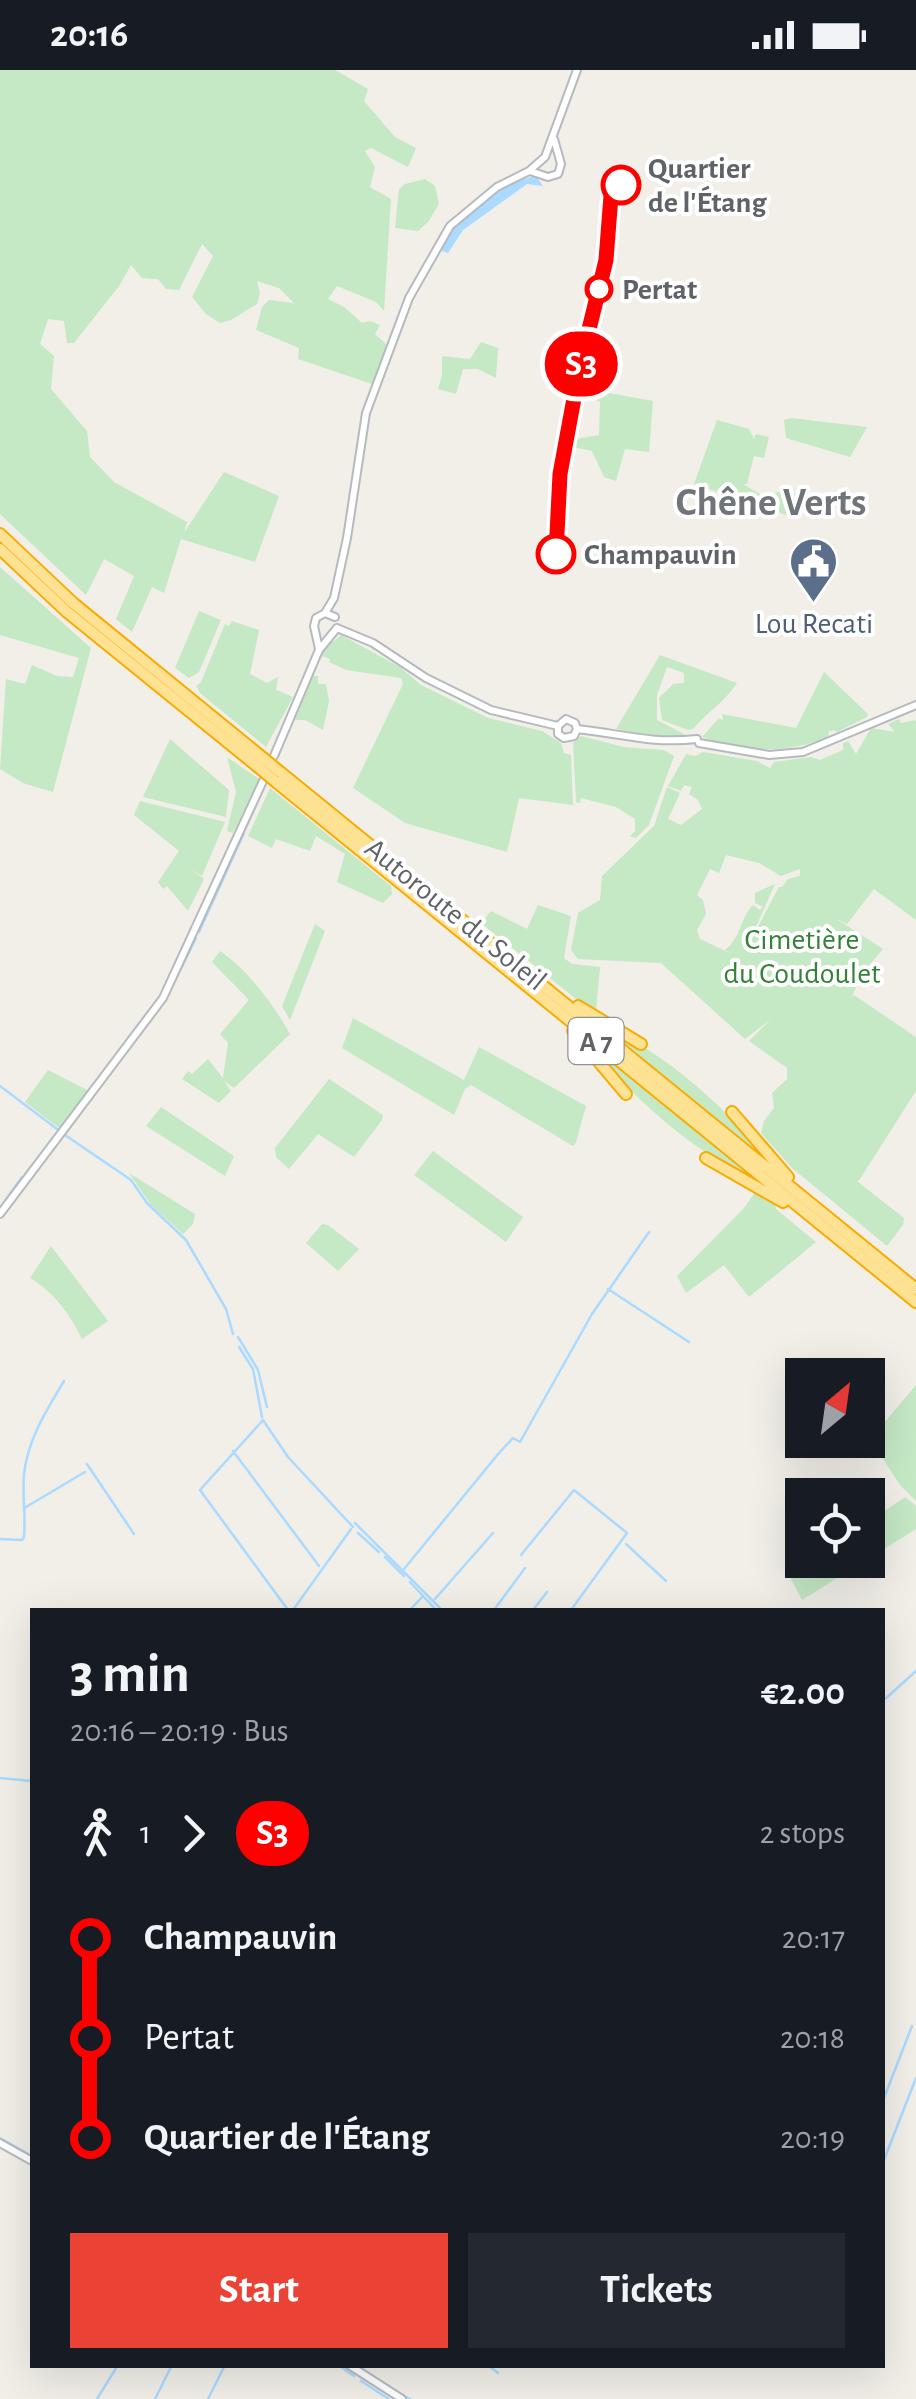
<!DOCTYPE html>
<html lang="en">
<head>
<meta charset="utf-8">
<style>
	:root { --surface:#171b24; --page:#242831; --text:#f1f3f6; --muted:#9ea1a6; --accent:#ea4335 }
	body { margin:0; font-family:"Alegreya Sans",sans-serif; background:var(--page); color:var(--text); height:100vh; display:flex; flex-direction:column; font-size:38px; white-space:nowrap }
	* { box-sizing:border-box; margin:0 }
	p { font-size:32px; color:var(--muted) }
	.icon { flex:none; width:55px; height:55px; fill:none; stroke:currentColor; stroke-width:2; stroke-linecap:round; stroke-linejoin:round }
	.map { position:relative; flex:1; overflow:hidden }
	.side { position:absolute; left:30px; top:1538px; width:855px; height:760px; display:flex; flex-direction:column; background:var(--surface); border-radius:0px; box-shadow:0 10px 40px #0002 }
	.side>* { flex:none }
	.badge { padding:0 20px; border-radius:32px; font-size:35px; line-height:65px }
	.needle { width:65px; rotate:29deg }
	.tools { position:absolute; left:785px; top:1288px; display:grid; gap:20px }
	.tools a { display:grid; place-items:center; width:100px; height:100px; border-radius:0px; background:var(--surface); box-shadow:0 10px 40px #0002; font-size:50px }
	.map>.badge { position:absolute; translate:-50% -50%; box-shadow:0 0 0 5px #fff }
	.legs { display:flex; align-items:center; gap:15px; height:110px; padding:0 40px; font-size:32px }
	.legs p { margin-inline-start:auto }
	.head { display:flex; align-items:center; justify-content:space-between; height:170px; padding:0 40px }
	h1 { font-size:55px; font-weight:700; line-height:75px }
	.cta { display:flex; gap:20px; margin-top:auto; padding:20px 40px }
	.cta a { flex:1; height:115px; border-radius:0px; background:var(--accent); color:#fff; font-size:40px; font-weight:700; line-height:115px; text-align:center }
	.cta a+a { background:var(--page); color:var(--text) }
	ul { padding:0 40px; list-style:none }
	li { display:flex; align-items:center; gap:35px; height:100px; font-size:38px }
	li i { display:grid; place-items:center; width:15px; height:100%; margin:0 12px; background:currentColor }
	li i::after { content:''; width:25px; height:25px; margin:-12px; border:8px solid; border-radius:50%; background:var(--surface) }
	li p { margin-inline-start:auto }
	li:first-child i { background:linear-gradient(#0000 50%,currentColor 0) }
	li:last-child i { background:linear-gradient(currentColor 50%,#0000 0) }
	.status { display:flex; justify-content:space-between; align-items:center; height:70px; padding:0 50px; background:var(--surface); direction:ltr }
	.status svg { height:28px; fill:currentColor }
	.map>svg:first-child { display:block }
	.green { fill:#c5e8c5; fill-rule:evenodd }
	.water { fill:#aadaff }
	.lines { fill:none; stroke-linecap:round; stroke-linejoin:round }
	.stream { stroke:#aadaff; stroke-width:2.5 }
	.secondary-casing { stroke:#b6babf; stroke-width:10 }
	.highway-casing { stroke:#f9ab00; stroke-width:14 }
	.secondary { stroke:#fff; stroke-width:6 }
	.highway { stroke:#fde293; stroke-width:10 }
	.highway-bridge-casing { stroke:#f9ab00; stroke-width:14; stroke-linecap:butt }
	.highway-bridge { stroke:#fde293; stroke-width:10 }
	.line-1-casing { stroke:#fff; stroke-width:22 }
	.line-1 { stroke:#f00; stroke-width:15 }
	.stop-1-dot { fill:#fff; stroke:#f00; stroke-width:5 }
	.labels { text-anchor:middle; stroke-width:8; stroke-linejoin:round; paint-order:stroke }
	.shield { fill:#fff; stroke:#8f9295; stroke-width:2.5 }
	.shield-label { font-size:28px; font-weight:bold; fill:#5f6368 }
	.stop-label { font-size:30px; font-weight:bold; fill:#5f6368; stroke:#fff; text-anchor:start }
	.service-label { font-size:30px; fill:#4e5e75; stroke:#fff }
	.street-label { font-size:30px; fill:#5f6368; stroke:#fff }
	.park-label { font-size:30px; fill:#348238; stroke:#fff }
	.district-label { font-size:40px; font-weight:bold; fill:#70757a; stroke:#fff }
</style>
</head>
<body>
<div class="status"><b>20:16</b><svg viewBox="0 0 49 12"><path d="M0 12V9h3v3zM5 12V6h3v6zM10 12V3h3v9zM15 12V0h3v12zM26 1h20v11H26zM47 4h2v5h-2z"/></svg></div>
<div class="map">
<svg width="916" height="2329" viewBox="0 0 916 2329">
	<rect width="100%" height="100%" fill="#f1efe8"/>
	<!-- green -->
	<path class="green" d="M0,0H335L368,19L364,31L395,67L416,78L408,97L371,78L365,81L375,97L370,117L391,129L384,241L376,232L337,216L328,229L344,237L362,253L370,251L380,255L375,264L387,275L372,314L298,289L299,278L256,260L262,237L269,230L294,233L279,218L257,211L260,223L257,234L231,250L220,253L206,244L192,227L213,186L202,174L179,220L166,219L158,209L142,208L131,195L119,216L74,273H67L64,251L48,249L40,274L54,286L51,319L87,361L90,387L114,412L187,452L184,463L224,402L279,426L255,492L181,469L164,523L152,517L132,562L116,549L134,506L104,489L86,525L0,444Z
		M425,109L435,116L439,134L428,152L418,161L395,158L399,119L405,114Z
		M481,272L498,278L496,308L478,299H463L456,324L438,319L442,305V286L470,289Z
		M593,320L653,331L649,382L625,379L616,411L604,407L592,381L574,377L576,369L599,365L600,332L592,328Z
		M791,348L867,357L850,387L786,368L784,350Z
		M717,350L749,359L754,369L756,364L769,367L764,388L754,386L747,414H743L765,427L786,419L798,425V449L694,414Z
		M0,497L91,578L53,722L23,713L0,699L6,609L25,614L32,595L57,606L73,607L79,588L0,565Z
		M199,541L221,550L199,602L189,608L175,598Z
		M232,551L259,560L250,604L267,613L289,601L278,607L276,620L293,627L266,677L201,624L196,616L201,612L225,554L229,556Z
		M341,565L400,597L421,615L488,648L542,661L561,673L564,683L571,685L573,735L519,728L507,782L405,753L353,718L403,614L401,608L346,600L329,592L330,589L322,586C323,574 333,573 341,565Z
		M660,585L737,613C723,634 708,641 693,659L688,660L662,650L659,628L673,614L684,613V603L667,597L657,625V650L688,666L654,667L616,659Z
		M824,602L868,644L867,647L837,662L834,660L828,662L829,666C791,684 741,683 702,667L719,648L723,651L722,644L796,658Z
		M313,606H318V614H326L329,631L323,660L305,650H295Z
		M899,649L901,653L916,650V850L874,819L847,854L835,848L883,879L865,900L851,928L854,925L916,967V1021L858,1112L904,1148L903,1155L887,1176L792,1098L761,1063L764,1051L774,1038L772,1023L787,1009V998L749,971L771,949L745,969L661,893L578,889L571,880L578,843L600,830L602,806L654,756L667,717L680,723L668,749L681,755L702,739L698,730L689,724L692,717L684,715L681,721L668,716L686,684L695,686L703,682L757,691L770,698L774,692L811,687L820,690L843,680V673L848,671L856,684L871,658L895,662L888,654ZM726,785L759,793L781,806L800,799V806L788,809L782,817H779L747,877L775,814L755,823V833L763,837L760,840L753,835C740,848 741,868 725,880L732,884L700,869L697,860L706,844L703,830L697,825L710,799L719,803Z
		M581,666L624,677L664,680L674,686L649,755L636,768L630,766L635,761V749L616,737L581,728L580,733L576,732L573,673Z
		M170,669L229,720L226,747L143,727Z
		M227,687L259,709L233,763L227,761L236,722Z
		M270,718L391,816L392,824L383,833L337,812L345,784L316,766L310,781L276,769L272,778L248,766Z
		M140,731L225,752L202,806L191,799L204,809L188,841L167,816L163,819L158,812L179,781L134,745Z
		M538,835L571,846L564,888L572,894L600,897L596,941L581,933L481,853L491,841L527,859Z
		M315,854L325,861L290,950L282,936Z
		M220,881C249,901 273,934 290,964L234,1018L224,1011L231,1021L219,1033L182,1009L188,1001L192,1004L208,989L223,1008L228,973L220,964L249,930L212,892Z
		M353,948L464,1010L479,977L586,1036L576,1072L573,1076L471,1015L465,1019L454,1045L342,978Z
		M607,959C665,981 729,1041 767,1089Z
		M592,977L754,1109C692,1081 635,1030 592,977Z
		M48,1000L89,1021L59,1058L25,1032Z
		M329,1009L383,1045L382,1050L354,1087L318,1064L289,1099L276,1087L275,1078Z
		M161,1037L234,1086L225,1106L146,1056Z
		M433,1081L523,1147L506,1172L414,1105Z
		M129,1103L195,1144L193,1154L183,1164L151,1135Z
		M757,1119L775,1133L776,1139L816,1172L749,1227L724,1195L686,1223L677,1206L745,1137Z
		M322,1154L328,1155L359,1179L338,1201L306,1173Z
		M51,1176L108,1251L82,1269C69,1243 55,1223 30,1208Z
		M916,1315V1431L900,1415L872,1372L883,1354Z
		M905,1427L916,1436V1459L868,1489V1452Z
		M811,1490H866L802,1530L789,1505Z"/>
	<!-- water -->
	<path class="water" d="M536,106L543,116L527,114L463,160L448,183L439,180C458,147 499,113 536,106Z"/>
	<g class="lines">
		<!-- stream -->
		<path class="stream" d="M248,752L266,713
			M197,848L254,722
			M199,862L244,763
			M172,917L196,868
			M156,942L169,923
			M135,970L146,956
			M0,1016L57,1059
			M64,1064L99,1018
			M65,1065L131,1110L147,1133L186,1170L226,1239L233,1264
			M27,1102L69,1047
			M0,1138L22,1107
			M608,1219L689,1272
			M238,1267L258,1300L267,1337
			M239,1277L253,1299L262,1347
			M233,1381L319,1496
			M87,1394L134,1464
			M26,1437L85,1402
			M355,1453L442,1540
			M358,1463L379,1482
			M0,1469L22,1470L24,1467C26,1446 22,1425 24,1404C28,1369 46,1341 64,1311
			M626,1474L666,1511
			M521,1485L574,1420L627,1463L571,1540
			M385,1487L404,1506
			M404,1499L499,1383L513,1368L520,1372L592,1244L649,1162
			M410,1512L436,1540
			M435,1529L493,1463
			M288,1540L200,1420L263,1350L288,1387L353,1457
			M293,1540L351,1459
			M410,1540L423,1526
			M494,1540L525,1498
			M533,1540L547,1522
			M884,1630L916,1601
			M0,1708L32,1711
			M882,2033L912,1956
			M0,2068L32,2086
			M882,2095L916,2008
			M338,2295L354,2306
			M357,2295L379,2311
			M488,2295L498,2303
			M361,2311L389,2329
			M390,2318L410,2329
			M97,2329L118,2295
			M155,2329L172,2295
			M208,2329L225,2295"/>
		<defs>
			<path id="secondary" d="M530,101L548,107L558,104L561,94L554,69
				M325,543L334,528L347,468L366,343L409,228L450,156L497,117L529,101L545,87L577,0
				M337,558L373,573L426,608L491,640L558,656V664L564,668L574,666L577,659
				M319,579L314,556L316,548L325,543L335,547
				M558,656L566,649L575,653L577,659C624,664 650,674 697,669
				M699,673L769,685L803,682L916,635
				M274,686L319,580L337,558
				M0,1144L163,928L263,711
				M0,2073L32,2091
				M349,2295L402,2329"/>
			<path id="highway" d="M0,464L73,533L263,688
				M0,479L66,541L257,696
				M280,702L916,1219
				M275,711L916,1232
				M578,936L641,974
				M573,961L626,1024
				M732,1042L788,1107
				M706,1088L783,1132"/>
		</defs>
		<!-- secondary casing -->
		<use href="#secondary" class="secondary-casing"/>
		<!-- highway casing -->
		<use href="#highway" class="highway-casing"/>
		<!-- secondary -->
		<use href="#secondary" class="secondary"/>
		<!-- highway -->
		<use href="#highway" class="highway"/>
		<defs>
			<path id="highway-bridge" d="M263,688L280,702
				M257,696L275,711"/>
		</defs>
		<!-- highway-bridge casing -->
		<use href="#highway-bridge" class="highway-bridge-casing"/>
		<!-- highway-bridge -->
		<use href="#highway-bridge" class="highway-bridge"/>
	</g>
	<g class="lines">
		<defs>
			<path id="line-1" d="M556,484L560,404L580,296L606,190L612,113L621,115"/>
		</defs>
		<!-- line-1 casing -->
		<use href="#line-1" class="line-1-casing"/>
		<!-- line-1 -->
		<use href="#line-1" class="line-1"/>
	</g>
	<!-- icons -->
	<defs>
		<symbol id="civic-pin" viewBox="-11 -11 22 30"><path d="M0 17L-7.5 6A9.5 9.5 0 1 1 7.5 6Z" fill="#5c6f8a" stroke="#fff"/><path d="M-.6-6.5H3V-4.5H.6V-3L4-1V1h2V6H-6V1h2V-1L-.6-3ZM-1.2 2.5V6h2.4V2.5Z" fill="#fff"/></symbol>
	</defs>
	<g fill-rule="evenodd">
		<use href="#civic-pin" x="786" y="464" width="55" height="75"/>
	</g>
	<!-- markers -->
	<g class="stop-1-dot">
		<circle cx="621" cy="115" r="18"/>
		<circle cx="599" cy="219" r="12"/>
		<circle cx="556" cy="484" r="18"/>
	</g>
	<g class="labels">
		<!-- shield labels -->
		<rect class="shield" x="568.5" y="948" width="55" height="46" rx="8"/>
		<g class="shield-label">
			<text x="596" y="981">A 7</text>
		</g>
		<!-- stop labels -->
		<g class="stop-label">
			<text x="648" y="108">Quartier<tspan x="648" dy="34">de l'Étang</tspan></text>
			<text x="622" y="229">Pertat</text>
			<text x="584" y="494">Champauvin</text>
		</g>
		<!-- service labels -->
		<g class="service-label">
			<text x="814" y="563">Lou Recati</text>
		</g>
		<!-- street labels -->
		<g class="street-label">
			<text transform="translate(456 844) rotate(39)" y="10">Autoroute du Soleil</text>
		</g>
		<!-- park labels -->
		<g class="park-label">
			<text x="802" y="879">Cimetière<tspan x="802" dy="34">du Coudoulet</tspan></text>
		</g>
		<!-- district labels -->
		<g class="district-label">
			<text x="771" y="445">Chêne Verts</text>
		</g>
	</g>
</svg>
<div class="tools">
<a><svg class="needle" viewBox="-14 -14 28 28"><path d="M0-13l5 13h-10z" fill="#e53935"/><path d="M0 13l5-13h-10z" fill="#9ea1a6"/></svg></a>
<a><svg class="icon" aria-label="locate" viewBox="0 0 24 24"><circle cx="12" cy="12" r="6"/><path d="M12 2v4M12 18v4M2 12h4M18 12h4"/></svg></a>
</div>
<b class="badge" style="left:581px;top:294px;background:#f00;color:#fff">S3</b>
<section class="side">
<div class="head"><div><h1>3 min</h1><p>20:16 – 20:19 · Bus</p></div><b>€2.00</b></div>
<div class="legs"><svg class="icon" aria-label="walk" viewBox="0 0 24 24"><circle cx="13" cy="4" r="2"/><path d="M13 8l-2 6 4 7M11 14l-3 7M7 12l3-4h3l4 4"/></svg>1<svg class="icon" aria-label="forward" viewBox="0 0 24 24"><path d="M9 5l7 7-7 7"/></svg><b class="badge" style="background:#f00;color:#fff">S3</b><p>2 stops</p></div>
<ul>
<li><i style="color:#f00"></i><b>Champauvin</b><p>20:17</p></li>
<li><i style="color:#f00"></i><span>Pertat</span><p>20:18</p></li>
<li><i style="color:#f00"></i><b>Quartier de l'Étang</b><p>20:19</p></li>
</ul>
<div class="cta"><a>Start</a><a>Tickets</a></div>
</section>
</div>
</body>
</html>
